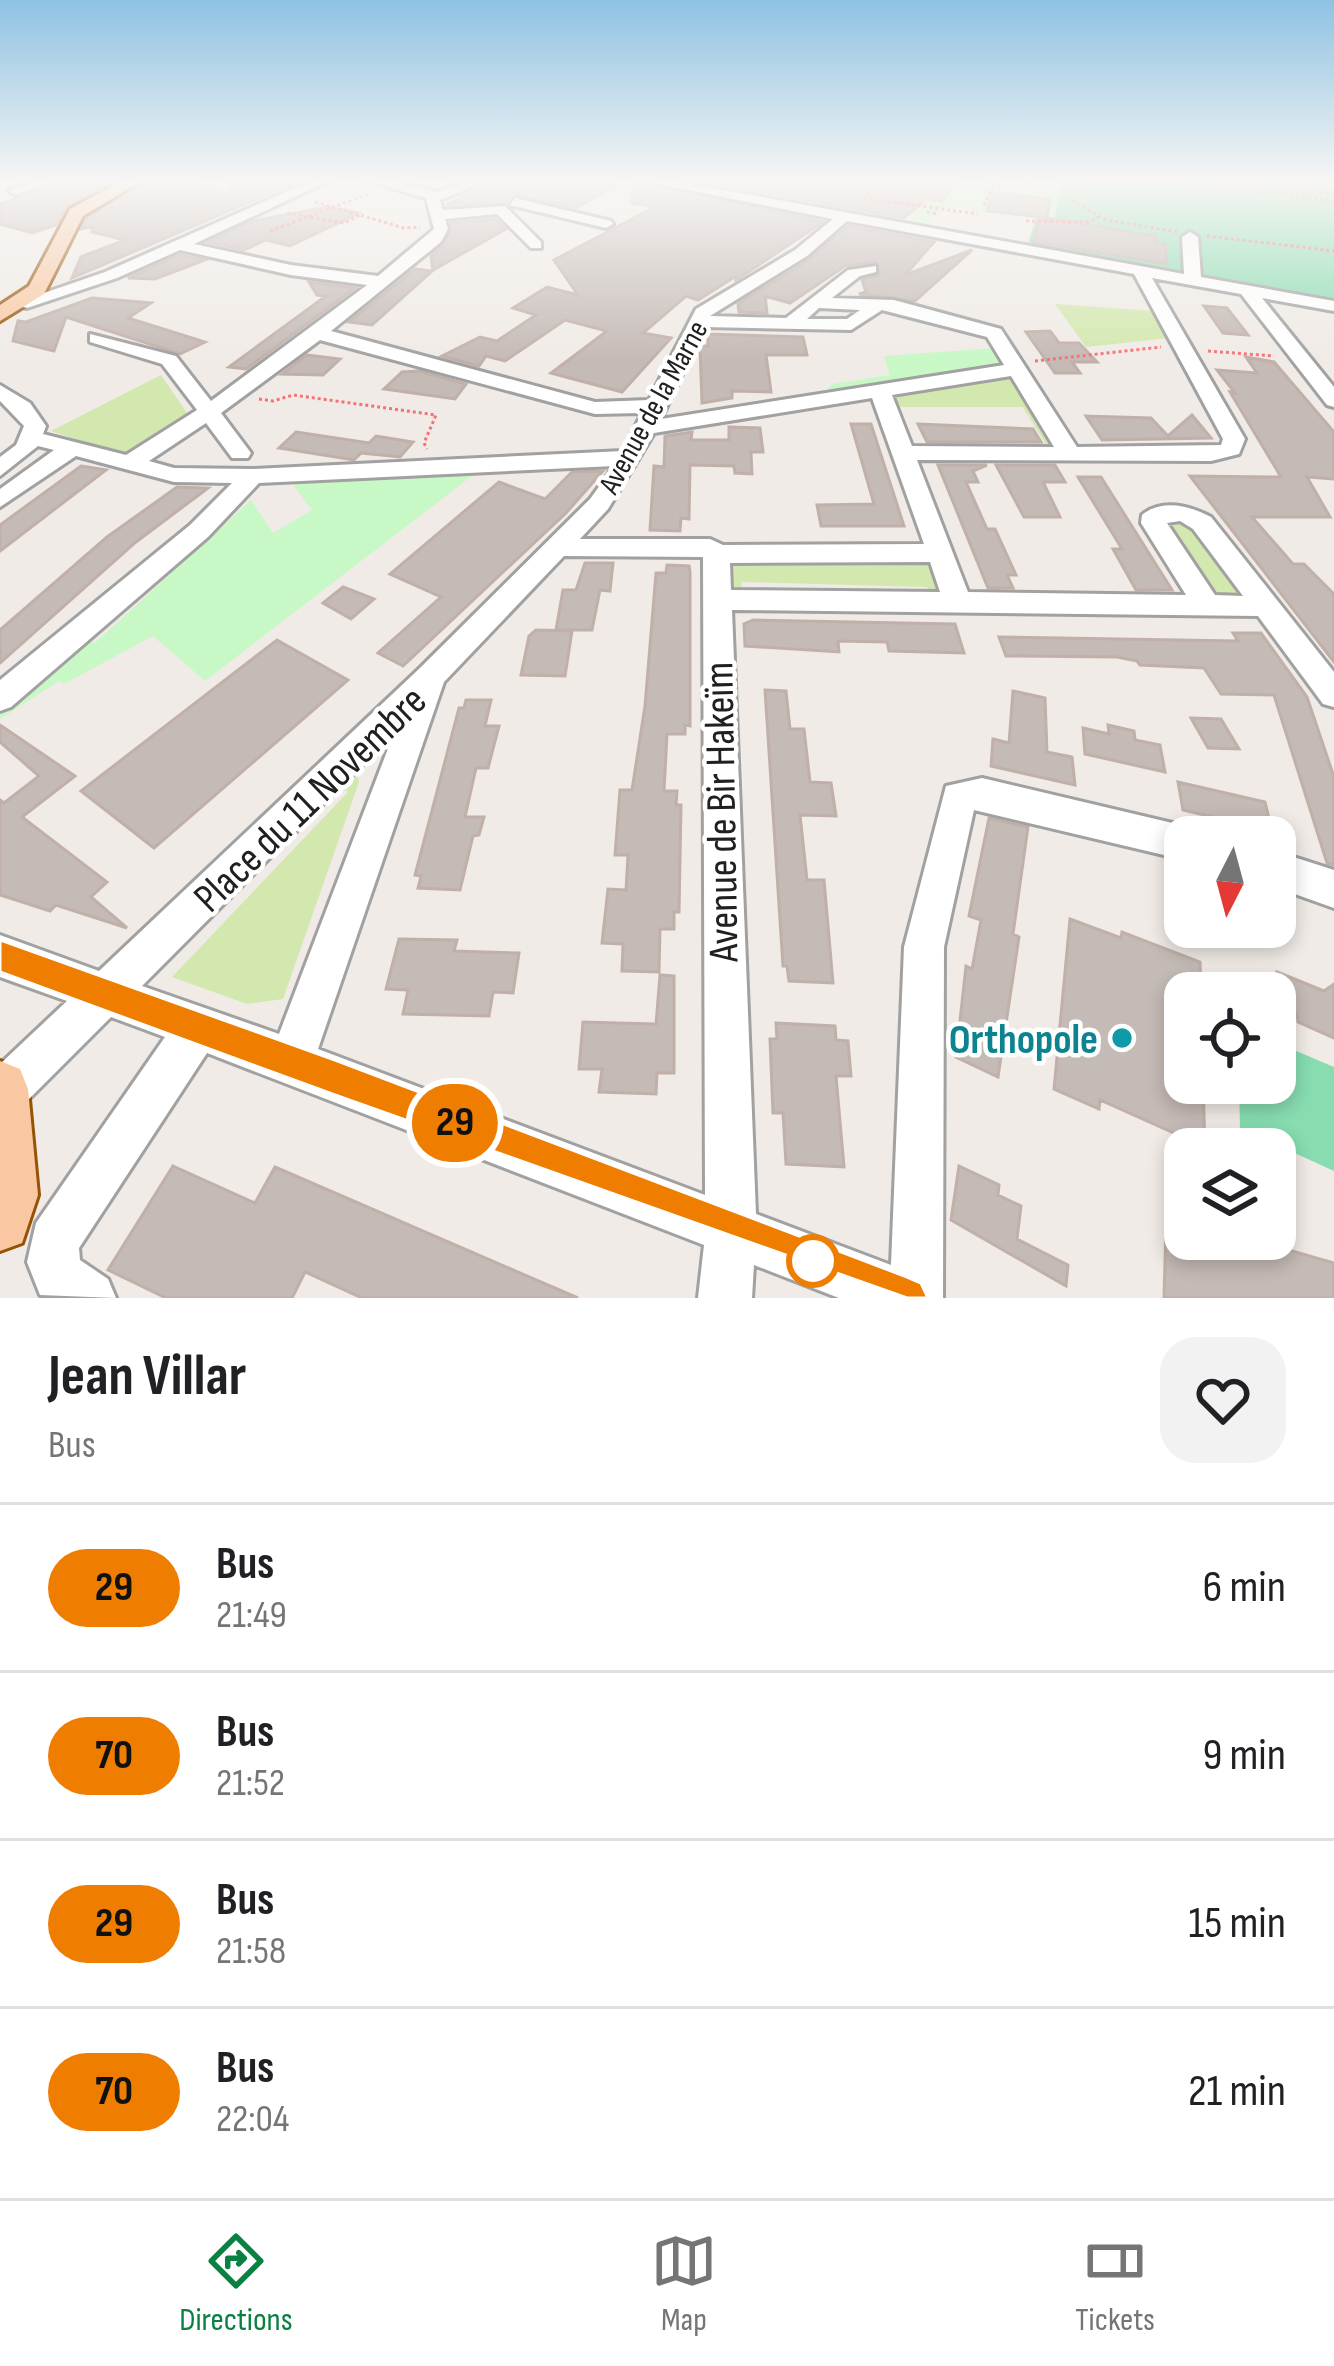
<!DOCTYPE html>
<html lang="en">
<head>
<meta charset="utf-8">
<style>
	:root { --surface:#fff; --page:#f2f2f2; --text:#202124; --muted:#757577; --line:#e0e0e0; --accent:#0b8043 }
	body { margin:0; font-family:"Sofia Sans Condensed",sans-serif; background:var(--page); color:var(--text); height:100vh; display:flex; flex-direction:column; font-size:45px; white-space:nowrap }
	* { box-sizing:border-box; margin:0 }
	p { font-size:39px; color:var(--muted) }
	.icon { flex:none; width:66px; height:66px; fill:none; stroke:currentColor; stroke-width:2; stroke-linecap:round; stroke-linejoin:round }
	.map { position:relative; height:1298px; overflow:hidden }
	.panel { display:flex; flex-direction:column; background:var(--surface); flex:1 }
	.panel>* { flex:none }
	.badge { padding:0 24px; border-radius:39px; font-size:42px; line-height:78px }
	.needle { width:78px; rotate:186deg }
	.controls { position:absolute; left:1164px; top:816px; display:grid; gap:24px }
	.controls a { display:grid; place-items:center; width:132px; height:132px; border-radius:24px; background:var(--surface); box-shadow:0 6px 18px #0003; font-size:60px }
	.map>.badge { position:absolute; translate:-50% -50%; box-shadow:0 0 0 6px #fff }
	.round { display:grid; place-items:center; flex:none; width:126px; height:126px; border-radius:36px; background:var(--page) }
	.summary { display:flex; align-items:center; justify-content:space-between; height:204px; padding:0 48px }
	h1 { font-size:57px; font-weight:700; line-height:90px }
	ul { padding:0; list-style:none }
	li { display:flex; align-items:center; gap:36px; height:168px; padding:0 48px; border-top:3px solid var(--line) }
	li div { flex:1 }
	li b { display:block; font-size:45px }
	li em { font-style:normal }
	li .badge { min-width:132px; font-weight:700; text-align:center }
	.menu { display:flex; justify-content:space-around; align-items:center; height:168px; border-top:3px solid var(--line); background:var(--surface); font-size:33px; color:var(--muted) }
	.menu a { display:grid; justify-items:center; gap:6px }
	.menu .current { color:var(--accent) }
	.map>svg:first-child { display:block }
	.grass { fill:#d2e8ae }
	.park { fill:#c8f8c5 }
	.pitch { fill:#87dcb0 }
	.building { fill:#c4bab6; stroke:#c1b0a9; stroke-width:3 }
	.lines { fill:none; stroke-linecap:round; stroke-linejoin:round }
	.minor-casing { stroke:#a1a1a1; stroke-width:6 }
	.major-casing { stroke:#965305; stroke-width:6 }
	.path { stroke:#f67175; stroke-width:3; stroke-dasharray:3 3; stroke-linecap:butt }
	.minor { fill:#fff; fill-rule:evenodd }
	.major { fill:#f9c8a2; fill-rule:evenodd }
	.line { fill:#ee7d00; stroke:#fff; stroke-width:3 }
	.culture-dot { fill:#0f9aa8; stroke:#fff; stroke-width:4.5 }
	.stop-dot { fill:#fff; stroke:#ee7d00; stroke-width:6 }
	.labels { text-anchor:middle; stroke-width:9; stroke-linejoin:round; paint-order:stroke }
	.far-street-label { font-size:30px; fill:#202020; stroke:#fff }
	.near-street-label { font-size:42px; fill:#202020; stroke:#fff }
	.near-culture-label { font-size:42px; font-weight:bold; fill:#0d838f; stroke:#fff; text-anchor:end }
</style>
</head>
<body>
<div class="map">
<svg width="1334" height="1298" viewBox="0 0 1334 1298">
	<rect width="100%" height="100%" fill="#f0ebe6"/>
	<!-- grass -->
	<path class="grass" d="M1055,304L1154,311L1169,338L1086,347Z
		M161,375L189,416L132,452L124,455L51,431Z
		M1011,375L1060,446H1047L1023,407H894L893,395Z
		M1173,519L1189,521L1249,597L1210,596L1164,523Z
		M737,560H925L932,564L942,594L932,596L927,587L742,582L741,593L728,592L724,573Z
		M355,766L359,782L283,999L247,1004L172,977L348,792L337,784Z"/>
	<!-- park -->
	<path class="park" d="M871,180H1063L1054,220L943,206L924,226L906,223L921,209L864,201Z
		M995,348L1004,365L824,395L832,384L890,375L884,356Z
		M477,472L205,681L153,636L64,684L59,681L0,719V710L83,640L95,643L251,500L273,533L312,510L294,486L300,480Z"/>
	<!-- pitch -->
	<path class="pitch" d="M1063,180H1334V299L1027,247L1036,218L1054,220Z
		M1275,1042L1334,1067V1171L1240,1128L1239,1083H1275Z"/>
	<!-- building -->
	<path class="building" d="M68,180H114L68,205L56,225L32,233L0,224V204Z
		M147,180L185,181L230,194L231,180H301L72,278L81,257L125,240L92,232L94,226L81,229L86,219Z
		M479,180H593L617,185L576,208L516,194L506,202L446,205L477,190Z
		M633,180L823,222L736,280V276L698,300L686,296L643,333L671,338L622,392L551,373L607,331L565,320L505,361L486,356L479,366L442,356L480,337L497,341L536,315L513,308L547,287L578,295L554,260L655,207L631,203Z
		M696,180H925L954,185L942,201L927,199L904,218Z
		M992,192L1050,199L1047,218L1156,236V243L1165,244L1167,264L1034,242L1040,217L987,211Z
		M327,207L359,213L290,246L266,240L244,250L208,242L253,221Z
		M495,219L506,229L433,270L431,256L445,244L451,223Z
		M848,226L934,242L905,275L972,250L915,301L859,294L866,292L862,280L880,275L875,262L845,266L790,303L765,296L767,313L739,312L738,304L809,260Z
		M180,255L205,260L155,279L128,278Z
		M415,269L432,271L372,325L349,322Z
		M309,282L355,288L246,369L229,367L326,296L317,295Z
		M92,298L151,303L128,318L205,342L180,354L66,317L54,351L13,341L18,321L26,322Z
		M1204,306L1227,308L1248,335L1223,333Z
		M1050,331L1059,343H1079L1097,362H1072L1080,373H1055L1026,332Z
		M708,334L803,337L807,355H766L771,392L732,391V398L702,403L700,346H708Z
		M307,355L340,359L323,375L282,374Z
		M1246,357L1274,362L1334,432V479L1307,477L1330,517H1252L1293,564H1304L1334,594V662L1190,476L1281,477L1230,392L1235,393L1217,370L1257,373Z
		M419,371L466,384L455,399L384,389L402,372Z
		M1192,415L1211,438L1102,440L1086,416L1151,418L1168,436Z
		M851,424H871L904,526H821L817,505L874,504Z
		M918,424L1033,429L1041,442H927Z
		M729,427L760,428L763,452H751L752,474L735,473L734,466L690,465L689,519L681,518L680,531L650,530L654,466L664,467L665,436L692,432L691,440H729Z
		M296,432L369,443L376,436L413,442L400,457L361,453L354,460L279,448Z
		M938,465H987L973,471L978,482H966L987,529H995L1016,575H1007L1013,588H988Z
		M996,465H1055L1065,482H1043L1060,517H1024Z
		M81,466L106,470L0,551V525Z
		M603,471L566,513L403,666L378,653L441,597L390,574L499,482L545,499L572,472Z
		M1078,477H1101L1172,590H1136L1113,549H1122Z
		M177,487L208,488L136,542L0,663V630L107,537Z
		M585,563H613L610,591L600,590L592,630H556L563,590H576Z
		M667,565L689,566L690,572V726L685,725V734H667L664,791H677L676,805H681L679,912H674V929H660L659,972L622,971L623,944L602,943L608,889L626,890L628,855H615L620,790H632L645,706L656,573H666Z
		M343,587L351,590L374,599L351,619L323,603Z
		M753,620L955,624L964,653L889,651L887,642L838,641L839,652L745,646L744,624Z
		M536,630L572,631L565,676L521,675L529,636Z
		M1233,633H1261L1307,697L1334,777V865L1327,863L1274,695L1221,694L1204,668L1140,665L1137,661L1117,657L1006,656L999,637L1238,641Z
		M277,640L348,680L154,848L81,791Z
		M765,690L786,691L790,729H804L810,782L831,783L836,816L800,815L807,880H824L833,983L789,981L787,966H783Z
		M1013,691L1045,698L1047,752L1072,757L1075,785L991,766L993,739L1009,743Z
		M466,700H491L485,726H499L488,768H476L465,817H484L479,835L473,836L460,890L418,888L421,876L415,875L459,708H464Z
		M1191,718L1221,719L1239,749L1208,748Z
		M0,725L75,776L22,817L107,882L91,897L127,928L56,905L50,911L0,895V800L4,803L39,776L0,742Z
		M1108,725L1134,731L1135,740L1160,745L1165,772L1085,754L1083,728L1109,734Z
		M1178,782L1265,802L1272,831L1183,810Z
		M989,818L1028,827L1013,934L1019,937L998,1077L956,1057L966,966L972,969L981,920L969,916Z
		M1070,919L1121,938L1122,932L1200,962L1201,993H1185V1083H1203L1205,1147L1100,1100L1099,1109L1054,1089Z
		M399,939L457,940L454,951L519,953L513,993L493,992L489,1016L403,1014L408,990L386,989Z
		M1277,972L1324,991L1334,984V1038L1298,1022L1297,1014L1278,1006Z
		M660,975L674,976V1073H657L656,1094L599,1092L602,1069H579L583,1022L656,1024Z
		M776,1023L835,1026L836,1040L848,1041L851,1076H836L844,1167L786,1164L783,1113H773L770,1039H777Z
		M173,1166L255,1203L275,1167L578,1298H362L305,1272L292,1298H166L108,1270Z
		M959,1166L999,1185L998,1195L1021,1206L1017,1239L1068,1265L1066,1286L951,1220Z
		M1166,1225L1185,1234V1239H1251L1334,1263V1298H1164Z"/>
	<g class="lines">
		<defs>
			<path id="minor" d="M36,180H56L16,195L9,191Z
				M313,180H331L194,244L291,265L378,276L434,229L426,198L364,180H388L436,192L475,180V186L440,200L443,210L505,206L541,242V248H531L497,214L445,219L448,229L441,242L331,331L595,402L649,400L696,309L795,250L833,219L639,180H669L1184,274L1182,237L1190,232L1198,237L1201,277L1334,301V311L1262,298L1334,387V407L1327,405L1241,294L1152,278L1245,439L1239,454L1211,461L917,460L968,592L1186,595L1141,523L1142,515C1162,498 1190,506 1211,517L1334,672V707L1323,704L1258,616L732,610L756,1214L891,1265L904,947L946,786L982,778L1185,826L1201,837H1185V860L974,810L944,947L943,1298H839L754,1265L752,1298H698L704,1245L207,1053L79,1248L80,1260L108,1279L116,1298L40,1295L27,1262L36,1223L165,1037L111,1017L19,1109L0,1115V1064L67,1001L0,977V935L99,971L420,668L590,499L614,466L259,483L208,537L11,707L0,711V680L190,525L232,483L174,482L76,456L0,507V489L54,450L38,446L0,476V457L16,445L24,426L0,401V385L30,403L46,426L43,434L126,455L197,410L162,364L90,342V334L176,356L211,401L367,285L291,275L180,250L117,278L27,308L12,304L105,272ZM847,221L1134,274L1223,439L1221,445L1077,447L1001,329L894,300L832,298L860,276L876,272V266L848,270L786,318L710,316L807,256ZM819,308L860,310L847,319H807ZM882,310L987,337L1004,365L661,419L704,327L851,330ZM320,340L595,414L642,413L623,451L252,469L174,468L149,461L206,423L232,458H248L251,453L221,413ZM1011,376L1054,447L912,446L892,395ZM872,398L924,544L723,545L710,539H580L608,509L654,433ZM1180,521L1193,529L1243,596L1215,595L1167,523ZM564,556L703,557L705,1195L318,1049L444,682ZM930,562L940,592L731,590L730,563ZM394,733L279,1034L142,986Z
				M515,198L611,221L613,224L606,228L510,205Z
				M1275,851L1334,870V908L1275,887Z"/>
			<path id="major" d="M124,180H143L83,216L44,294L0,321V305L29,286L70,209Z
				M0,1061L20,1069L28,1089L38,1195L22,1243L0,1251Z"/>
		</defs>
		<!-- minor casing -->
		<use href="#minor" class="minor-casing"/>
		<!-- major casing -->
		<use href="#major" class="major-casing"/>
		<!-- path -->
		<path class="path" d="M979,180L1015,188L1036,180
			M1064,180H1084
			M1165,180L1334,201
			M1218,180L1334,194
			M1077,182L1074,202L1107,220L1178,232
			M863,198L884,180
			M864,198L978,214
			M315,202L404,228L420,227
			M984,205L992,188L1006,186
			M927,212L939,214
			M287,213L344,223L362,214
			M1026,221L1089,222L1099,217
			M270,231L368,194
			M1207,236L1334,251
			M1208,351L1274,356
			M1035,361L1161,347
			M259,399L273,401L293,395L436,415L424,443L427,449"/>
		<!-- minor -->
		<use href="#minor" class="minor"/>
		<!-- major -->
		<use href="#major" class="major"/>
	</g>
	<!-- sky -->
	<linearGradient id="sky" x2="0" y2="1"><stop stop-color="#8ec2e3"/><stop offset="0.5" stop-color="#f8f6f4"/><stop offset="1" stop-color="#f8f6f4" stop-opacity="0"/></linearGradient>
	<rect width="1334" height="362" fill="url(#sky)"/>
	<!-- line -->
	<path class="line" d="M0,940L335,1060L907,1277L921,1283L928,1298H907L335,1095L0,972Z"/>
	<!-- markers -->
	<circle class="culture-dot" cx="1122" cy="1038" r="12"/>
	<circle class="stop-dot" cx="813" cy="1261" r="24"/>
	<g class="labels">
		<!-- far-street labels -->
		<g class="far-street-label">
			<text transform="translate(653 407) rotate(-61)" y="10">Avenue de la Marne</text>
		</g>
		<!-- near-street labels -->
		<g class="near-street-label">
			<text transform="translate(309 798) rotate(-44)" y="15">Place du 11 Novembre</text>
			<text transform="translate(720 812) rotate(-91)" y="15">Avenue de Bir Hakeïm</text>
		</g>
		<!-- near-culture labels -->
		<g class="near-culture-label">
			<text x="1098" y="1053">Orthopole</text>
		</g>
	</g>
</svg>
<div class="controls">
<a><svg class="needle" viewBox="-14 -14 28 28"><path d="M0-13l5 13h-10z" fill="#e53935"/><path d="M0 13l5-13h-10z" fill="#757577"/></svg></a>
<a><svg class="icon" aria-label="locate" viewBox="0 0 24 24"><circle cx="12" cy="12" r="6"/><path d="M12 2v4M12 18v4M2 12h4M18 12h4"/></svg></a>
<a><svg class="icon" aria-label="layers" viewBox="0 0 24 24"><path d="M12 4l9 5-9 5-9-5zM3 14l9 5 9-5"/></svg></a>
</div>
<b class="badge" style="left:455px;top:1123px;background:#ee7d00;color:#111">29</b>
</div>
<section class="panel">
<div class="summary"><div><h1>Jean Villar</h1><p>Bus</p></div><a class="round"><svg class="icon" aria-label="heart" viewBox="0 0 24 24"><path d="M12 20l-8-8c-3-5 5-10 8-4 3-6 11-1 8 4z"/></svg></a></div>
<ul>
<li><span class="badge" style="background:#ee7d00;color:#111">29</span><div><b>Bus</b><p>21:49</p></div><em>6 min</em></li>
<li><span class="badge" style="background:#ee7d00;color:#111">70</span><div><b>Bus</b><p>21:52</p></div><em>9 min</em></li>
<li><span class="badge" style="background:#ee7d00;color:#111">29</span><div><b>Bus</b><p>21:58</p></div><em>15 min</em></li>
<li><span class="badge" style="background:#ee7d00;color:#111">70</span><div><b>Bus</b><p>22:04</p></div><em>21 min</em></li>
</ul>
</section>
<nav class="menu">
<a class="current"><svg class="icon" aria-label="directions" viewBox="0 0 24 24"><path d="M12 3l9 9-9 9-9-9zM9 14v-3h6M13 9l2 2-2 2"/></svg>Directions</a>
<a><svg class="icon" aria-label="map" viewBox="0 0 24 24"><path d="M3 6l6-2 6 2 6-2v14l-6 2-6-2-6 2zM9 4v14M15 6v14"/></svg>Map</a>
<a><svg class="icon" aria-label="tickets" viewBox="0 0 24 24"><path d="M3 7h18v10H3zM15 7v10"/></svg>Tickets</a>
</nav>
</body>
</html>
